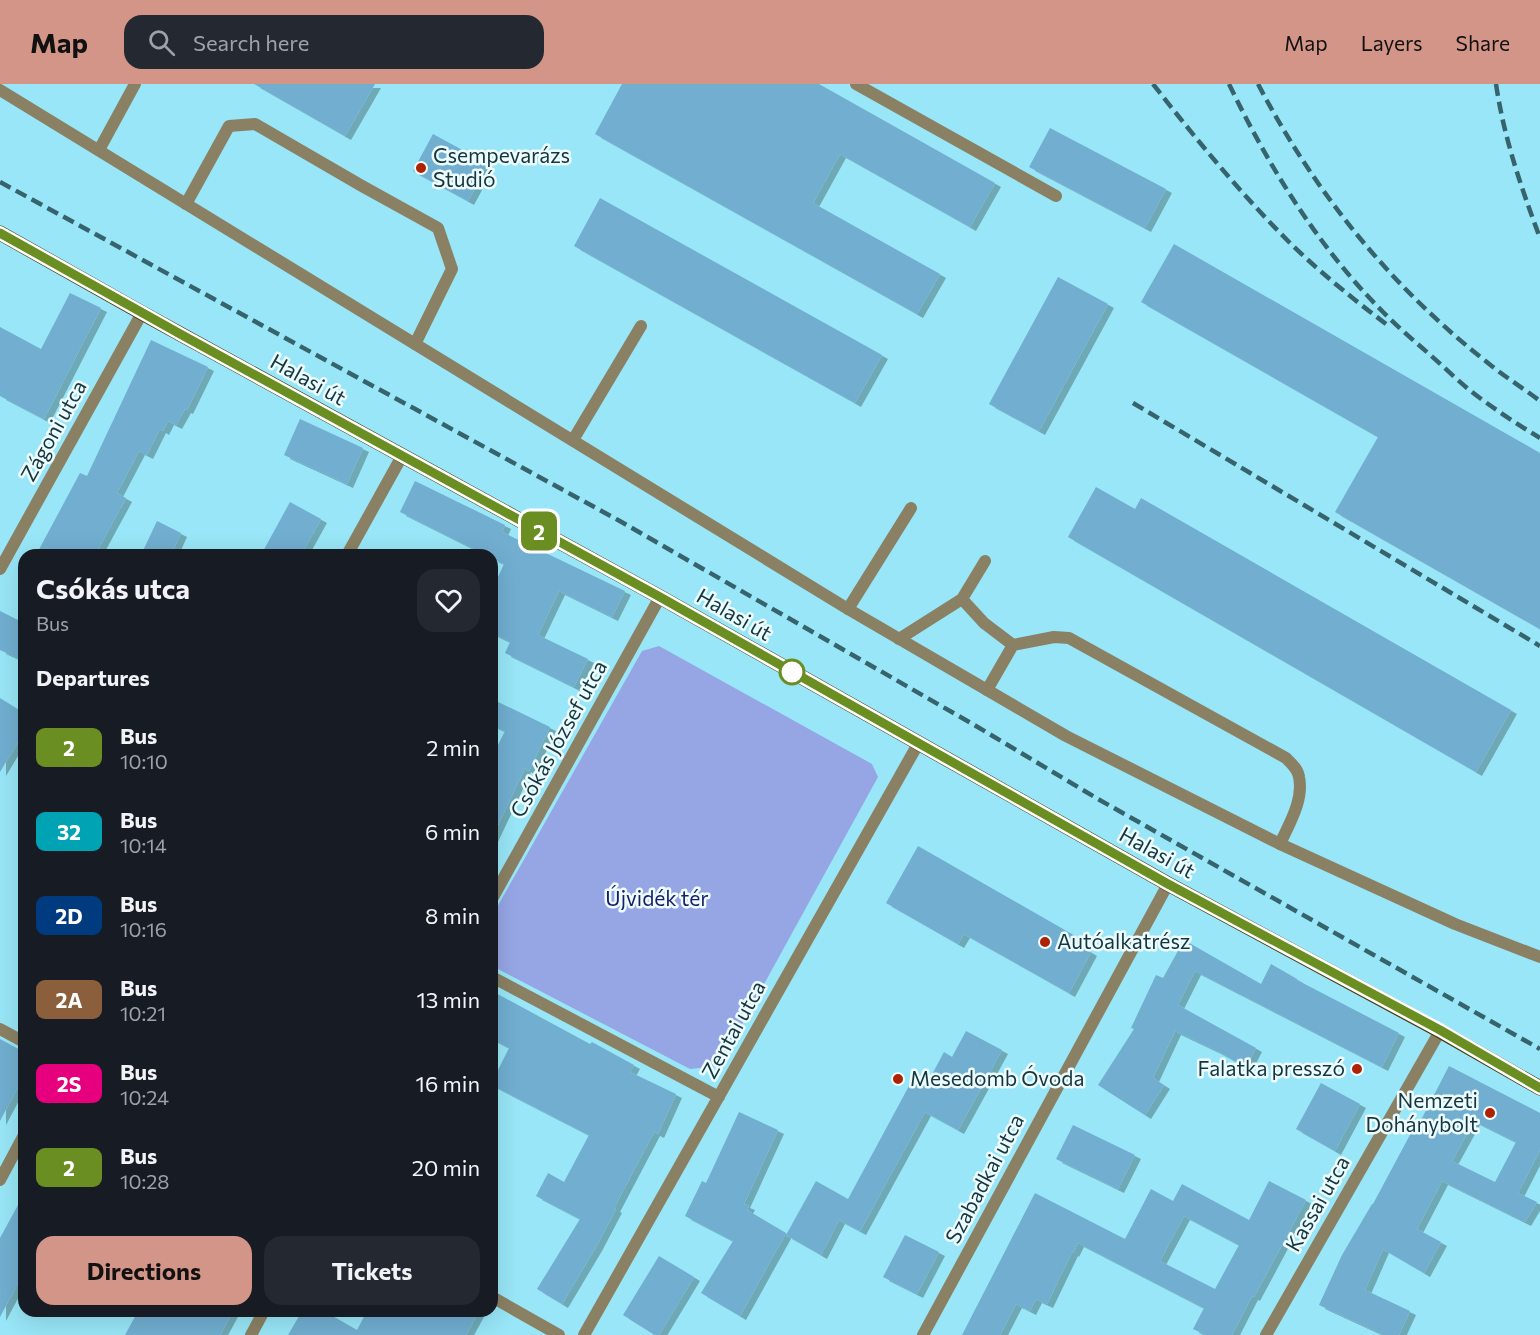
<!DOCTYPE html>
<html lang="en">
<head>
<meta charset="utf-8">
<style>
	:root { --surface:#171b24; --page:#242831; --text:#f1f3f6; --muted:#9ea1a6; --accent:#d39587 }
	body { margin:0; font-family:Commissioner,sans-serif; background:var(--page); color:var(--text); height:100vh; display:flex; flex-direction:column; font-size:22px; white-space:nowrap }
	* { box-sizing:border-box; margin:0 }
	p { font-size:20px; color:var(--muted) }
	.icon { flex:none; width:33px; height:33px; fill:none; stroke:currentColor; stroke-width:2; stroke-linecap:round; stroke-linejoin:round }
	.map { position:relative; flex:1; overflow:hidden }
	.side { position:absolute; left:18px; top:465px; width:480px; height:768px; display:flex; flex-direction:column; background:var(--surface); border-radius:18px; box-shadow:0 6px 24px #0002 }
	.side>* { flex:none }
	.badge { padding:0 12px; border-radius:9px; font-size:21px; line-height:39px }
	.map>.badge { position:absolute; translate:-50% -50%; box-shadow:0 0 0 3px #fff }
	h2 { padding:0 18px; font-size:22px; line-height:54px }
	.round { display:grid; place-items:center; flex:none; width:63px; height:63px; border-radius:18px; background:var(--page) }
	.overview { display:flex; align-items:center; justify-content:space-between; height:102px; padding:0 18px }
	h1 { font-size:28px; font-weight:700; line-height:45px }
	.action { display:flex; gap:12px; margin-top:auto; padding:12px 18px }
	.action a { flex:1; height:69px; border-radius:18px; background:var(--accent); color:#111; font-size:24px; font-weight:700; line-height:69px; text-align:center }
	.action a+a { background:var(--page); color:var(--text) }
	ul { padding:0; list-style:none }
	li { display:flex; align-items:center; gap:18px; height:84px; padding:0 18px }
	li div { flex:1 }
	li b { display:block; font-size:22px }
	li em { font-style:normal }
	li .badge { min-width:66px; font-weight:700; text-align:center }
	header { display:flex; align-items:center; gap:36px; box-sizing:border-box; height:84px; padding:0 30px; background:var(--accent); color:#111 }
	header strong { font-size:28px }
	nav { display:flex; gap:33px; margin-inline-start:auto; font-size:21px }
	.search { width:420px; height:54px; background:var(--page); display:flex; align-items:center; gap:15px; box-sizing:border-box; padding:0 21px; border-radius:18px; color:var(--muted); font-size:22px }
	.map>svg:first-child { display:block }
	.green { fill:#96a6e5 }
	.building { fill:#71aed0; fill-rule:evenodd; filter:url(#shadow) }
	.lines { fill:none; stroke-linecap:round; stroke-linejoin:round }
	.service { stroke:#8a8164; stroke-width:12 }
	.minor { stroke:#8a8164; stroke-width:12 }
	.primary { stroke:#493c0d; stroke-width:15 }
	.rail { stroke:#36636c; stroke-width:4.5; stroke-dasharray:12 6; stroke-linecap:butt }
	.line-casing { stroke:#fff; stroke-width:14 }
	.line { stroke:#6b8e23; stroke-width:9 }
	.poi-dot { fill:#af2200; stroke:#edfcff; stroke-width:2 }
	.stop-dot { fill:#fff; stroke:#6b8e23; stroke-width:3 }
	.labels { text-anchor:middle; stroke-width:5; stroke-linejoin:round; paint-order:stroke }
	.poi-label { font-size:21px; fill:#15363d; stroke:#edfcff; text-anchor:start }
	.street-label { font-size:21px; fill:#15363d; stroke:#edfcff }
	.park-label { font-size:21px; fill:#1a1d67; stroke:#edfcff }
</style>
</head>
<body>
<header>
<strong>Map</strong>
<div class="search"><svg class="icon" aria-label="search" viewBox="0 0 24 24"><circle cx="10" cy="10" r="6"/><path d="M15 15l6 6"/></svg>Search here</div>
<nav><a>Map</a><a>Layers</a><a>Share</a></nav>
</header>
<div class="map">
<svg width="1540" height="1251" viewBox="0 0 1540 1251">
	<defs>
		<filter id="shadow"><feDropShadow dx="6" dy="4" stdDeviation="0" flood-color="#0004"/></filter>
	</defs>
	<rect width="100%" height="100%" fill="#98e6f7"/>
	<!-- green -->
	<path class="green" d="M659,562L872,680L878,693L719,982L690,985L492,882V832L642,567Z"/>
	<!-- building -->
	<path class="building" d="M254,0H375L345,52Z
		M622,0H819L995,99L970,143L840,70L813,119L940,190L917,230L595,50Z
		M1050,44L1166,105L1145,144L1029,83Z
		M433,50L488,80L468,117L413,87Z
		M600,114L882,271L855,319L574,162Z
		M1174,160L1540,369V545L1335,428L1378,353L1141,218Z
		M1058,193L1108,220L1039,347L989,320Z
		M70,209L101,224L44,335L0,312V243L41,265Z
		M151,256L208,283L187,326L185,325L176,341L168,337L163,347L160,345L147,371L139,367L117,409L126,414L95,471H36L80,389L87,392Z
		M300,335L363,364L347,400L284,371Z
		M415,397L505,441L502,448L625,507L612,533L559,507L538,551L588,575L574,603L505,569L510,558L492,549V506L504,480L492,474V471H486L400,428Z
		M1096,403L1135,425L1141,414L1511,626L1476,688L1068,453Z
		M290,418L321,435L301,471H261Z
		M157,437L181,449L171,471H141Z
		M0,527L24,539V577L0,566Z
		M0,614L24,629V648L0,688Z
		M492,615L550,643L529,687L525,684L492,754V673L505,647L492,641Z
		M918,762L1084,857L1081,862L1091,868L1069,909L964,850L958,860L886,819Z
		M1184,856L1261,900L1271,880L1297,895V896L1399,949L1382,983L1195,887L1178,921L1256,964L1246,983L1215,966L1175,947L1153,994L1164,1001L1145,1031L1098,1001L1134,945L1131,944L1156,891L1163,894Z
		M492,907L590,960L592,958L634,981L630,988L676,1010L658,1050L654,1048L614,1124L616,1125L596,1163L562,1220L537,1205L580,1135L536,1112L548,1089L564,1098L589,1051L492,1001V998L509,964L492,955Z
		M966,947L1002,966L958,1046L925,1028L860,1147L839,1136L821,1171L786,1151L816,1097L848,1115L916,989L929,996L944,968L952,973Z
		M0,955L24,968V992L0,1037Z
		M1449,982L1540,1029V1066L1518,1109L1537,1118L1525,1138L1442,1097L1417,1145L1441,1158L1424,1189L1383,1165L1365,1206L1410,1227L1399,1251H1384L1319,1221L1342,1171L1372,1120H1373L1419,1034L1421,1036ZM1474,1037L1516,1058L1495,1098L1452,1077Z
		M1321,999L1360,1020L1335,1067L1296,1045Z
		M739,1028L778,1046L744,1120L749,1122L747,1126L786,1149L740,1232L701,1209L733,1157L685,1132L702,1097L706,1099Z
		M1073,1041L1135,1071L1118,1105L1056,1075Z
		M1269,1097L1306,1116L1254,1213L1252,1212L1232,1251H1206L1193,1245L1204,1224L1078,1159L1073,1169L1072,1168L1047,1220L1036,1215L1030,1227L1016,1220L1000,1251H962L1035,1109L1125,1155L1151,1105L1173,1117L1182,1100L1249,1136ZM1184,1132L1239,1161L1215,1205L1160,1177Z
		M24,1110V1188L0,1233V1154Z
		M905,1151L939,1168L917,1210L883,1193Z
		M659,1172L694,1193L659,1251H655L623,1231Z
		M138,1227H233L220,1251H125Z
		M302,1227H324L357,1246L367,1227H479L466,1251H288Z"/>
	<g class="lines">
		<!-- service -->
		<path class="service" d="M856,0L1056,112
			M99,66L135,0
			M186,120L229,42L255,40L362,102L438,144L452,185L415,260
			M573,356L641,242
			M962,515L984,539L1013,561
			M848,525L911,424
			M899,555L962,515L985,477
			M987,606L1013,561L1054,553L1069,554L1286,674C1291,679 1298,685 1299,693C1304,716 1289,740 1280,760"/>
		<!-- minor -->
		<path class="minor" d="M0,6L848,525L1066,652L1280,760L1455,840L1540,873
			M347,471L402,372
			M0,485L142,229
			M492,815L660,513
			M492,893L719,1013
			M0,945L24,958
			M0,1096L24,1051
			M492,1213L559,1251
			M251,1251L264,1227
			M584,1251L918,660
			M923,1251L1168,800
			M1266,1251L1440,947"/>
		<!-- primary -->
		<path class="primary" d="M0,149L142,229L660,513L1168,800L1440,947L1540,1004"/>
		<!-- rail -->
		<path class="rail" d="M1153,0C1196,55 1241,110 1291,160C1321,189 1353,215 1386,240
			M1229,0C1269,83 1318,163 1384,229C1398,243 1413,256 1428,269C1443,282 1457,296 1472,308C1494,325 1517,340 1540,354
			M1258,0C1315,109 1391,203 1488,279C1505,293 1523,304 1540,317
			M1496,0C1504,54 1521,103 1540,154
			M0,98L618,436L976,642L1098,715L1540,965
			M1133,319L1540,562"/>
	</g>
	<g class="lines">
		<defs>
			<path id="line" d="M0,149L182,251L660,513L1168,800L1440,946L1540,1004"/>
		</defs>
		<!-- line casing -->
		<use href="#line" class="line-casing"/>
		<!-- line -->
		<use href="#line" class="line"/>
	</g>
	<!-- markers -->
	<g class="poi-dot">
		<circle cx="421" cy="84" r="6"/>
		<circle cx="1045" cy="858" r="6"/>
		<circle cx="1357" cy="985" r="6"/>
		<circle cx="898" cy="995" r="6"/>
		<circle cx="1490" cy="1029" r="6"/>
	</g>
	<circle class="stop-dot" cx="792" cy="588" r="12"/>
	<g class="labels">
		<!-- poi labels -->
		<g class="poi-label">
			<text x="433" y="79">Csempevarázs<tspan x="433" dy="24">Studió</tspan></text>
			<text x="1057" y="865">Autóalkatrész</text>
			<text x="1345" y="992" text-anchor="end">Falatka presszó</text>
			<text x="910" y="1002">Mesedomb Óvoda</text>
			<text x="1478" y="1024" text-anchor="end">Nemzeti<tspan x="1478" dy="24">Dohánybolt</tspan></text>
		</g>
		<!-- street labels -->
		<g class="street-label">
			<text transform="translate(308 296) rotate(29)" y="7">Halasi út</text>
			<text transform="translate(54 347) rotate(-61)" y="7">Zágoni utca</text>
			<text transform="translate(734 531) rotate(30)" y="7">Halasi út</text>
			<text transform="translate(559 655) rotate(-61)" y="7">Csókás József utca</text>
			<text transform="translate(1157 769) rotate(29)" y="7">Halasi út</text>
			<text transform="translate(734 946) rotate(-61)" y="7">Zentai utca</text>
			<text transform="translate(985 1095) rotate(-62)" y="7">Szabadkai utca</text>
			<text transform="translate(1318 1120) rotate(-60)" y="7">Kassai utca</text>
		</g>
		<!-- park labels -->
		<g class="park-label">
			<text x="657" y="822">Újvidék tér</text>
		</g>
	</g>
</svg>
<b class="badge" style="left:539px;top:447px;background:#6b8e23;color:#fff">2</b>
<section class="side">
<div class="overview"><div><h1>Csókás utca</h1><p>Bus</p></div><a class="round"><svg class="icon" aria-label="heart" viewBox="0 0 24 24"><path d="M12 20l-8-8c-3-5 5-10 8-4 3-6 11-1 8 4z"/></svg></a></div>
<h2>Departures</h2>
<ul>
<li><span class="badge" style="background:#6b8e23;color:#fff">2</span><div><b>Bus</b><p>10:10</p></div><em>2 min</em></li>
<li><span class="badge" style="background:#00a3b4;color:#fff">32</span><div><b>Bus</b><p>10:14</p></div><em>6 min</em></li>
<li><span class="badge" style="background:#003b80;color:#fff">2D</span><div><b>Bus</b><p>10:16</p></div><em>8 min</em></li>
<li><span class="badge" style="background:#8b5e3c;color:#fff">2A</span><div><b>Bus</b><p>10:21</p></div><em>13 min</em></li>
<li><span class="badge" style="background:#e6007e;color:#fff">2S</span><div><b>Bus</b><p>10:24</p></div><em>16 min</em></li>
<li><span class="badge" style="background:#6b8e23;color:#fff">2</span><div><b>Bus</b><p>10:28</p></div><em>20 min</em></li>
</ul>
<div class="action"><a>Directions</a><a>Tickets</a></div>
</section>
</div>
</body>
</html>
